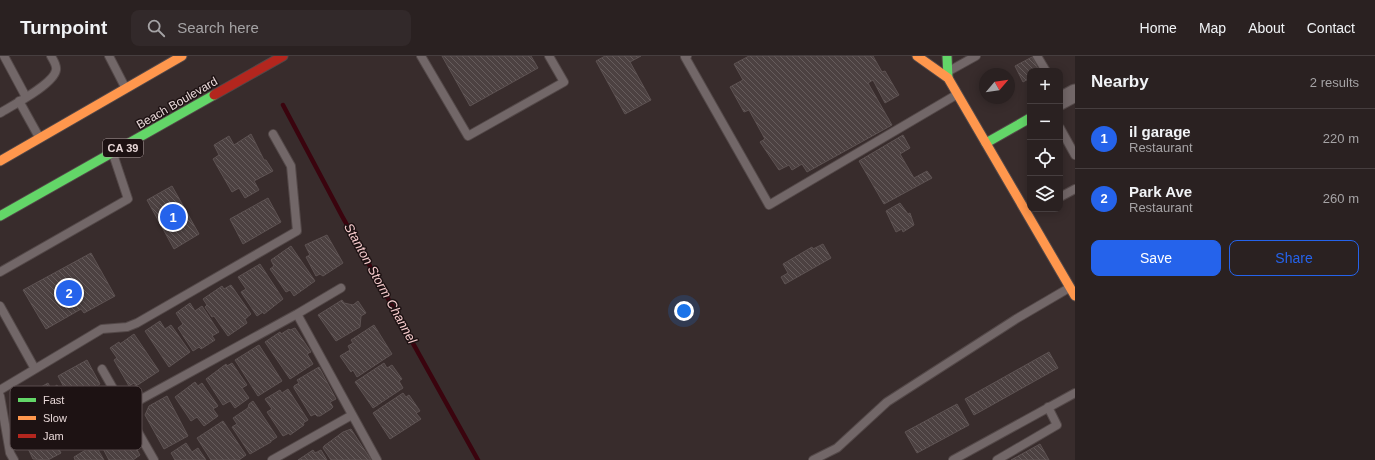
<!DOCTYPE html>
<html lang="en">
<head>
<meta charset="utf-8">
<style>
	body { margin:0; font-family:Helvetica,sans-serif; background:#32292a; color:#f1f3f6 }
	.controls { position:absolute; right:12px; top:12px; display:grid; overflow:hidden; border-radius:8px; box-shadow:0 2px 10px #0003 }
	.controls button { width:36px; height:36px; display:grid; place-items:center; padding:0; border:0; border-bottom:1px solid #463e3f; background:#2a2121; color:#f1f3f6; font:20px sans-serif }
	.compass { position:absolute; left:979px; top:12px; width:36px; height:36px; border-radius:50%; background:#2a2121; box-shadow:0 2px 10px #0003; rotate:61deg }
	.you { position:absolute; left:684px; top:255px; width:14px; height:14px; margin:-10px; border:3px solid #fff; border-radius:50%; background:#1a73e8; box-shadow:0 0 0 6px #1a73e833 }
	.badge { display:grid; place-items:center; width:26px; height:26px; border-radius:50%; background:#2563eb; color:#fff; font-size:13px; font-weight:700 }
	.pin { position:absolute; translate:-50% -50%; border:2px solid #fff; box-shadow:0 1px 4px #0006 }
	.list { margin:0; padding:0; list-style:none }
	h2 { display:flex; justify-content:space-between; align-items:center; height:52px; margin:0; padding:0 16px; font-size:17px }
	h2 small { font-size:13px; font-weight:400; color:#a5a3a5 }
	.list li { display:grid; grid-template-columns:26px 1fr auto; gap:12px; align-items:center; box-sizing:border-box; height:60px; padding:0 16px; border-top:1px solid #463e3f }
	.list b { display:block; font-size:15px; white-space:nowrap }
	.list p { margin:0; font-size:13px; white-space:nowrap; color:#a5a3a5 }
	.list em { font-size:13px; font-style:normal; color:#a5a3a5 }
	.actions { display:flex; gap:8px; padding:12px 16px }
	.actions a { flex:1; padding:9px 0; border:1px solid #2563eb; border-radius:8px; text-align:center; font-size:14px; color:#2563eb }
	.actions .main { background:#2563eb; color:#fff }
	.icon { flex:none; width:22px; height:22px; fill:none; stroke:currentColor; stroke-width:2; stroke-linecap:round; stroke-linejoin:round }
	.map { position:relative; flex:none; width:1075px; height:404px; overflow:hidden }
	header { display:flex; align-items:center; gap:24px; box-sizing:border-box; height:56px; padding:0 20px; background:#2a2121; border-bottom:1px solid #463e3f }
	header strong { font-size:19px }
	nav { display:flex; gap:22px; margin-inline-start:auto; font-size:14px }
	.search { width:280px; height:36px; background:#32292a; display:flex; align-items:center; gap:10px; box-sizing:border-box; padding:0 14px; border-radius:8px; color:#a5a3a5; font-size:15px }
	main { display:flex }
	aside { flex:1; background:#2a2121 }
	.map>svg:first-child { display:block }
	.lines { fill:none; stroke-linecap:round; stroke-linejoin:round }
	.stream { stroke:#3a040e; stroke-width:4.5 }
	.building { fill:url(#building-back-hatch); stroke:#5d5252 }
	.lane-casing { stroke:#534848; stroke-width:10 }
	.street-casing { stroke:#534848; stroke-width:19 }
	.fast-casing { stroke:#534848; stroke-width:11 }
	.slow-casing { stroke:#534848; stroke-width:11 }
	.jam-casing { stroke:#534848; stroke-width:11 }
	.lane { stroke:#726768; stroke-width:8 }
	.street { stroke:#726768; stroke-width:17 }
	.fast { stroke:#63d668; stroke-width:9 }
	.slow { stroke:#ff974d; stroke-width:9 }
	.jam { stroke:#b3261e; stroke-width:9 }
	.labels { text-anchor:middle; stroke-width:3; stroke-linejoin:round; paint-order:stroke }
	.shield { fill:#1d1213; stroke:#ab9d9d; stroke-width:1 }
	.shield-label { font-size:11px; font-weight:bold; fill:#e8d8d8 }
	.street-label { font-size:12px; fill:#e8d8d8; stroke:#1d1213 }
	.water-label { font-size:13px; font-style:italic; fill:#f8cdce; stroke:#1d1213 }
	.key { fill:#1d1213; stroke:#5a4d4e; stroke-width:1 }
	.key-label { font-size:11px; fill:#e8d8d8 }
</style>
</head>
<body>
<header>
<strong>Turnpoint</strong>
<div class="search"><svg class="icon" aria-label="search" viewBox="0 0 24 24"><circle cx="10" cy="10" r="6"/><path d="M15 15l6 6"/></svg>Search here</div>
<nav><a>Home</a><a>Map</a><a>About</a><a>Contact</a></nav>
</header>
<main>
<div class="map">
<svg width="1075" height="404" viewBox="0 0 1075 404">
	<defs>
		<pattern id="building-back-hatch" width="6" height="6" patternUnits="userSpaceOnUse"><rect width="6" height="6" fill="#4c4141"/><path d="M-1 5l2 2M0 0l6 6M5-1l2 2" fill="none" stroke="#665c5c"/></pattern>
	</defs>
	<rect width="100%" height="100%" fill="#382c2c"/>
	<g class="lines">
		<path class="stream" d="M283 49 342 160 478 404"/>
	</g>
	<path class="building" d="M442 0H531L538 12 470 50Z
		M605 0H641L630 6 651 44 625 58 596 5Z
		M749 0H873L882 16 885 15 899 39 885 47 873 24 868 27 892 69 807 116 802 108 792 114 789 109 779 114 760 86 765 83 749 54 744 56 730 31 743 24 734 8Z
		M1032 1 1039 15H1030V22L1023 26 1015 10Z
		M251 78 264 104H266L273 115 254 125 259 134 245 142 239 132 232 136 213 103 219 99 214 89 229 80 234 89Z
		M903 79 910 92 900 98 914 122 927 115 932 122 884 148 859 105Z
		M172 130 199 178 174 193 147 144Z
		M268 142 281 166 243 188 230 163Z
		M900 147 908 158 910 157 914 169 903 176 902 173 896 176 886 155Z
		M327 179 343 207 323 220 320 218 316 220 306 201 310 199 305 189Z
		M823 188 831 202 785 228 781 221 788 217 783 208 812 191 813 193Z
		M291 190 315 225 294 240 290 234 286 236 270 213 274 210 271 204Z
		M91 197 115 240 84 257 81 253 46 273 23 234Z
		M260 208 283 243 264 258 263 256 257 260 241 236 246 233 238 221Z
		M231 229 251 258 245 263 247 267 228 280 214 260 212 261 205 251 207 249 203 243 222 230 224 233Z
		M342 244 344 247 353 249 358 245 366 257 361 260 360 271 336 285 318 259Z
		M190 247 195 255 202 250 219 276 212 280 215 284 201 293 199 291 193 295 178 272 183 268 176 257Z
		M160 265 165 273 171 269 190 296 169 311 145 275Z
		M374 269 392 298 357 321 353 314 351 316 340 300 350 294 348 290 353 287 351 284Z
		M295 272 311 296 307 298 313 308 290 323 265 286 280 276 281 278 289 273 290 274Z
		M134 278 159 315 136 330 134 327 129 330 114 304 117 302 110 292 119 286 120 288Z
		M259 289 282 325 258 340 235 304Z
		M1049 296 1058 312 974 359 965 343Z
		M87 304 100 328 97 330 99 334 83 343 80 339 71 344 58 320Z
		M232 307 247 329 242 332 249 342 235 352 230 345 223 349 206 323 226 308 227 310Z
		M384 307 387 312 392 309 402 323 399 325 403 332 373 352 355 326Z
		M319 311 336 343 330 346 333 351 331 353 320 360H317L315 358 311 360 294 332V330L299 327 297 324Z
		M195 326 198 330 202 327 218 350 213 353 218 360 204 370 197 361 191 365 175 341Z
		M48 327 51 333 57 329 66 344 59 348 63 355 32 373 18 351 19 350 16 345Z
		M288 333 308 364 303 367 304 369 290 379 289 377 283 380 267 356 272 353 265 343 280 334 282 337Z
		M403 337 406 341 409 339 420 355 416 357 421 363 390 383 373 357Z
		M167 340 188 380 164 393 145 359 149 350Z
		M253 345 277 381 271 385V386L250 398 232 371 237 368 233 362 248 352 249 348Z
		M957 348 969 369 917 397 905 376Z
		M223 365 246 399 239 404H211L197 382Z
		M62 367 70 383 62 389 61 388 57 390 61 397 48 404 33 403 23 382 46 369 49 374 58 368Z
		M123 369 140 399 133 404H109L98 383Z
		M351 373 371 404H331L323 392 324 390 343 376Z
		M186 387 192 396 198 392 206 404H175L171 397Z
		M1040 388 1049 404H1011Z
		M89 392 90 395 97 392 104 404H75L74 401Z
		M313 394 315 397 321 394 327 404H298Z"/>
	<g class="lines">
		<g class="lane-casing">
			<path id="lane" d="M4 0 26 41
				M109 0 125 31
				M421 0 468 80 564 26 549 0
				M687 0 685 1 769 149 956 39
				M1037 0 1046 15
				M949 15 976 0
				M19 45 39 81
				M0 57C13 49 54 28 56 14 57 9 53 4 51 0
				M1060 72 1075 99
				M1060 141 1075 133
				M0 216 128 143 113 98
				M0 250 35 313
				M297 258 377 404
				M102 313 154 404
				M0 334 102 273 127 271 137 267 297 175 291 110 273 78
				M0 340 10 397 14 404
				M125 352 297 258 341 232
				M272 404 352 359
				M813 404 837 392 887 346 1016 263 1069 232
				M953 404 1075 337
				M997 404 1057 369 1048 351"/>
		</g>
		<g class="street-casing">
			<path id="street" d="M1060 45 1075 37"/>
		</g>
		<g class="fast-casing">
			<path id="fast" d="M947 0 948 22
				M986 87 1030 62
				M0 160 214 39"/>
		</g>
		<g class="slow-casing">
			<path id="slow" d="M917 0 948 22 1075 240
				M0 105 182 0"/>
		</g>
		<g class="jam-casing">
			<path id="jam" d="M214 39 283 0"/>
		</g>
		<use href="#lane" class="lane"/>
		<use href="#street" class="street"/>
		<use href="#fast" class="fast"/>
		<use href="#slow" class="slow"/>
		<use href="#jam" class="jam"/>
	</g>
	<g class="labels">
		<rect class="shield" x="103" y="83" width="40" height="18" rx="3"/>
		<g class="shield-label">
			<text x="123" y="96">CA 39</text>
		</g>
		<g class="street-label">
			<text transform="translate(177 47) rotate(-30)" y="4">Beach Boulevard</text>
		</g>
		<g class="water-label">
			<text transform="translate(381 227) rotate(61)" y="5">Stanton Storm Channel</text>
		</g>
	</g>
	<rect x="10" y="330" width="132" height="64" rx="6" class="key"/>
	<rect x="18" y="342" width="18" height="4" fill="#63d668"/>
	<rect x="18" y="360" width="18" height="4" fill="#ff974d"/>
	<rect x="18" y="378" width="18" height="4" fill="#b3261e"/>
	<g class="key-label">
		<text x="43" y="348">Fast</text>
		<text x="43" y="366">Slow</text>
		<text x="43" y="384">Jam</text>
	</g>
</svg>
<div class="controls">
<button>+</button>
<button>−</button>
<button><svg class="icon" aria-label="locate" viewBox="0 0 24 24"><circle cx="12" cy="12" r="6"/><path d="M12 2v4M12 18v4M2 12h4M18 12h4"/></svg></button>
<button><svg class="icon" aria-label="layers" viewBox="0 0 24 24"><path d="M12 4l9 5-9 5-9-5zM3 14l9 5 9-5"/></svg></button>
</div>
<svg class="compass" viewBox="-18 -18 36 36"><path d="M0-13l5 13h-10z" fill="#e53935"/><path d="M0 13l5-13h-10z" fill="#a5a3a5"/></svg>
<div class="you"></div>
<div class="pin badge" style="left:173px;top:161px">1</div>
<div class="pin badge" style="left:69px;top:237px">2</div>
</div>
<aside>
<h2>Nearby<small>2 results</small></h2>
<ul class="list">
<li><span class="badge">1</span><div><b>il garage</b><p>Restaurant</p></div><em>220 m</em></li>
<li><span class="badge">2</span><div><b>Park Ave</b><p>Restaurant</p></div><em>260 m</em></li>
</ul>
<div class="actions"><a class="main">Save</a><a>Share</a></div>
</aside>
</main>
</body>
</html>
